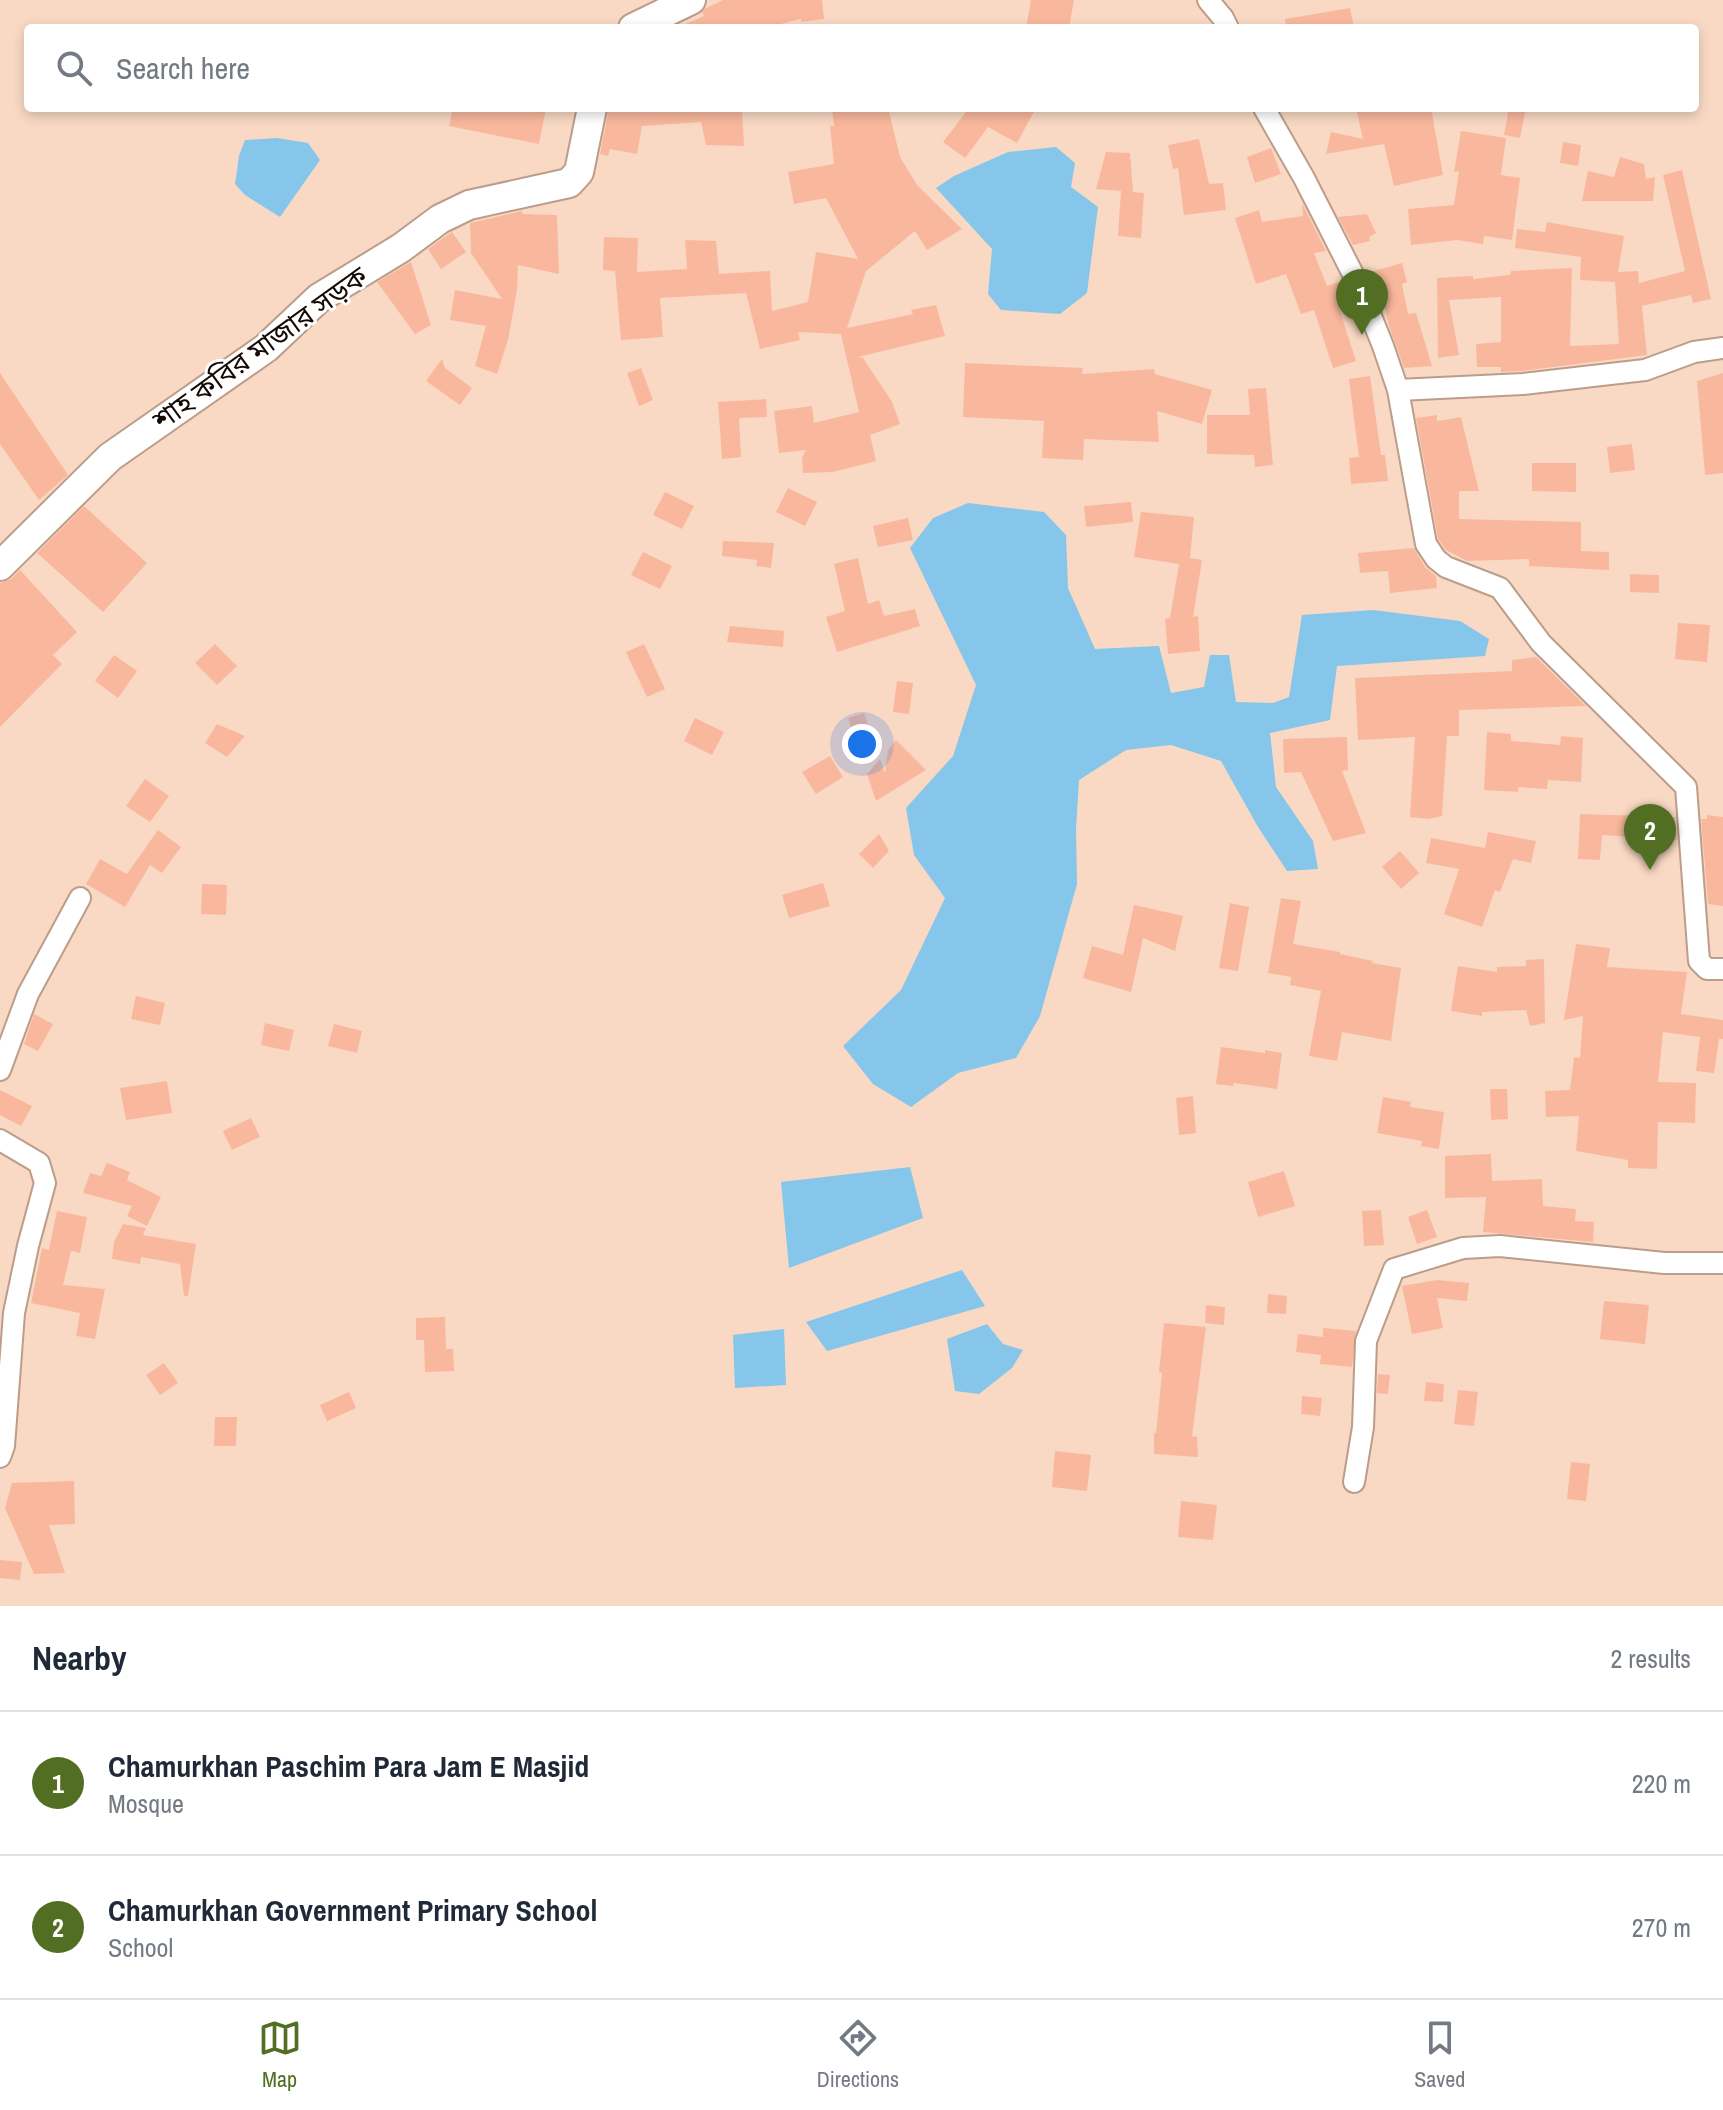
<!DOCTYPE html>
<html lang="en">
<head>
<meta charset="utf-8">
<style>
	body { margin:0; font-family:"Archivo Narrow","Noto Sans Bengali",sans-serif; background:#f2f2f3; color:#1f2937 }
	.you { position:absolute; left:862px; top:744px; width:28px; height:28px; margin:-20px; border:6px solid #fff; border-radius:50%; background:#1a73e8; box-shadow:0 0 0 12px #1a73e833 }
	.badge { display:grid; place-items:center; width:52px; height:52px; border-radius:50%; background:#526e22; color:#fff; font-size:26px; font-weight:700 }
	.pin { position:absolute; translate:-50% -66px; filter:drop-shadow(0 2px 4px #0008) }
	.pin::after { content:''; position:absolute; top:42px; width:28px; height:24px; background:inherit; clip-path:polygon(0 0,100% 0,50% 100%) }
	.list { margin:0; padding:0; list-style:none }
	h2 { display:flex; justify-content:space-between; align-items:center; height:104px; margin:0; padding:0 32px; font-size:34px }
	h2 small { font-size:26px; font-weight:400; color:#747a83 }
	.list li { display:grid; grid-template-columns:52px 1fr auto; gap:24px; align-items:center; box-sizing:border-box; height:144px; padding:0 32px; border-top:2px solid #e0e1e3 }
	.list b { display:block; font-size:30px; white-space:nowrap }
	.list p { margin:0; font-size:26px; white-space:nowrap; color:#747a83 }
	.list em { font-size:26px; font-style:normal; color:#747a83 }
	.icon { flex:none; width:44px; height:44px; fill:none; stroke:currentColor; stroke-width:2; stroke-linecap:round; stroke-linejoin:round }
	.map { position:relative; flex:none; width:1723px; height:1606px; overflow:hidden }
	.search { position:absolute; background:#fff; box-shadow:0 4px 12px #0003; left:24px; right:24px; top:24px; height:88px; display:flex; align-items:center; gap:20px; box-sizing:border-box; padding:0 28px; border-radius:8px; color:#747a83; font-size:30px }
	.sheet { height:392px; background:#fff }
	nav { display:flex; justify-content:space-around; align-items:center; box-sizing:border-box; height:112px; border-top:2px solid #e0e1e3; background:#fff; font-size:22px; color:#747a83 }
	nav a { display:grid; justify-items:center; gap:4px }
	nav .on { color:#526e22 }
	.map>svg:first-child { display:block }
	.water { fill:#85c6ea }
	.building { fill:#f9b89d }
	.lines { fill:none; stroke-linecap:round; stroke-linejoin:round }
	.street-casing { stroke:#bc9d89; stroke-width:24 }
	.secondary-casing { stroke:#bc9d89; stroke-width:32 }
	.street { stroke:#fff; stroke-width:20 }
	.secondary { stroke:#fff; stroke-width:28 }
	.labels { text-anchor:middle; stroke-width:6; stroke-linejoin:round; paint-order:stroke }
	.street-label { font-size:28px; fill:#130904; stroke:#fff }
</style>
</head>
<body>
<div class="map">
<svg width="1723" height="1606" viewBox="0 0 1723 1606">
	<rect width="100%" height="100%" fill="#f9d9c4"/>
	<path class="water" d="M277 138 308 143 320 160 280 217 245 195 235 184 239 156 245 140Z
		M1056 147 1075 163 1071 187 1098 207 1087 293 1060 314 1001 310 988 294 992 249 936 188 954 176 1008 152Z
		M968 503 1044 512 1066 535 1068 588 1095 649 1159 646 1171 693 1204 687 1210 655H1229L1236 702 1273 703 1289 697 1302 615 1373 610 1460 621 1489 639 1485 656 1337 666 1330 720 1270 733 1276 787 1313 841 1318 869 1287 871 1258 827 1221 761 1171 745 1126 750 1079 780 1076 829 1077 884 1040 1016 1016 1058 958 1073 911 1107 873 1084 843 1046 901 990 945 898 914 855 906 808 953 756 976 685 910 548 933 518Z
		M910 1167 923 1218 789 1268 781 1182Z
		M962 1270 985 1306 827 1351 806 1322Z
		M987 1324 1003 1344 1023 1350 1012 1368 979 1394 955 1391 947 1339Z
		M784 1329 786 1385 735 1388 733 1335Z"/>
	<path class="building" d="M723 0H822L824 19 801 22V19L764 28H676L704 16 702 12 706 8Z
		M1031 0H1074L1069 28H1026Z
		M1350 8 1354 28H1286L1285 19Z
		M453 108H546L539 144 449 126Z
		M609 108H742L744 146 706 145 701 122 642 126 637 154 610 149 608 156 600 154Z
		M832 108H888L900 157 917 185 962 229 927 250 915 231 866 271 847 328 913 314 911 310 936 305 945 336 858 357 863 358 892 402 900 424 870 435 876 461 833 472 803 473 802 458 806 450 779 453 774 411 812 406 814 423 859 412 841 334 798 332 800 340 760 349 746 293 660 298 663 337 621 340 615 271 603 270 604 237 638 238 637 272 687 269 685 240 716 241 719 274 770 271 772 311 808 302 816 252 858 259 826 198 794 204 788 172 834 164 830 126H834Z
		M969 108H1036L1017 143 988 127 965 158 943 142Z
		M1356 108H1431L1443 175 1394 186 1384 144 1326 154 1331 132 1363 139Z
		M1509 108H1526L1520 138 1504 135Z
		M1461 131 1506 138 1501 175 1520 178 1512 240 1484 236 1483 244 1457 240 1411 245 1408 209 1454 205 1459 171 1454 172Z
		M1199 139 1209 184 1223 183 1226 210 1184 215 1178 168 1173 169 1168 145Z
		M1563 142 1581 145 1578 166 1560 163Z
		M1271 148 1281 174 1255 183 1247 157Z
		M1106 152 1130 153 1133 192 1096 189Z
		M1620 157 1644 164 1646 179 1655 177 1653 201H1582L1588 171 1614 177Z
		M1682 170 1711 299 1693 303 1691 295 1642 306 1647 355 1522 371 1501 372V367H1477L1476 344 1501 342V297L1449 300 1459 355 1438 358 1437 278 1473 276V279L1510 275 1511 271 1572 268 1570 346 1619 344 1615 282 1580 280 1581 257 1515 248 1517 229 1545 232 1547 222 1624 236 1618 272 1638 271 1639 283 1685 271 1663 175Z
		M1121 191 1144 193 1141 238 1118 236Z
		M1302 203 1326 251 1314 253 1327 286 1342 281 1349 297 1337 302 1356 361 1333 368 1314 310 1301 314 1286 274 1256 284 1235 218 1259 210 1262 222 1303 216Z
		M522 211 523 214 557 215 559 274 518 265 517 290 508 340 497 374 475 366 486 326 450 320 455 290 502 299 471 253 470 223Z
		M1367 214 1376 233 1369 237 1370 241 1353 245 1338 217Z
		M452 232 466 252 441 269 428 249Z
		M411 262 431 325 415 334 377 282Z
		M1402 263 1407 282 1402 284 1408 314 1416 313 1432 366 1404 368 1389 326 1384 303H1381L1379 291 1375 292 1367 273Z
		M442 359 445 368 472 388 460 405 426 381Z
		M965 363 1083 368 1082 374 1154 369 1155 374 1212 390 1202 424 1157 411 1159 442 1084 439 1083 460 1042 458 1044 421 963 417Z
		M641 368 653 400 639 406 627 373Z
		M0 373 68 475 39 500 0 444Z
		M1723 373V473L1705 475 1697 381Z
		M1370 376 1381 455H1385L1388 481 1351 484 1349 458 1359 457 1349 379Z
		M1266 388 1273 465 1255 467 1254 455 1207 454V415H1250L1248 389Z
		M766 399 767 417 739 418 741 457 722 459 718 402Z
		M1437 415V421L1461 417 1479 491H1459V519L1581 522V551L1609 552V570L1529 566V559L1467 561 1446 550 1438 539 1416 418Z
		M1632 444 1635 470 1610 473 1607 447Z
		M1532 463H1576V492L1532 491Z
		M788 488 817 502 805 526 776 512Z
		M665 492 694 506 682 529 653 515Z
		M1131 502 1133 522 1086 527 1084 506Z
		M84 506 147 563 103 612 37 553Z
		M1141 512 1194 517 1190 558 1202 560 1193 617 1198 616 1200 651 1168 654 1165 619 1170 618 1179 564 1134 557Z
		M908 518 913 540 878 547 873 526Z
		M723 541 774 543 771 568 756 566 757 560 722 556Z
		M1414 548 1425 567 1436 576 1437 588 1390 593 1388 571 1360 573 1358 553Z
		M643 552 672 566 660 589 631 575Z
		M858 558 868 604 879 600 884 616 915 609 920 626 837 652 826 617 845 611 834 564Z
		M20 570 77 632 53 655 62 664 0 727V583L11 579Z
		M1630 574 1659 575V593L1630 592Z
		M1678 623 1710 625 1707 662 1675 659Z
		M730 626 784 631 783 647 727 642Z
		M215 644 237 666 217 685 195 663Z
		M644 644 665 689 647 697 626 652Z
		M114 655 137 671 118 698 95 681Z
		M1536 657 1586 706 1459 710V736H1447L1442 816 1428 819 1410 817 1415 737 1358 740 1355 678 1512 671V660Z
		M897 681 913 683 909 714 893 712Z
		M864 713 869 727 853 733 848 718Z
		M695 718 724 732 712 755 684 741Z
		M217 724 245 736 227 757 205 743Z
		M1487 732 1511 734V741L1560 745 1561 736 1583 738 1581 782 1548 780 1547 789 1518 787V792L1484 790Z
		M1347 737 1348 770 1342 771 1366 833 1333 841 1301 772 1284 773 1283 739Z
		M896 740 926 770 876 801 867 774 880 759 885 773 888 750Z
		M830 756 843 777 816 794 802 772Z
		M145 779 169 796 150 822 126 806Z
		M1580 814 1675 817 1677 840 1602 835 1600 860 1578 859Z
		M1707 815 1723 817V906L1708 904 1701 819H1707Z
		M158 830 181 847 162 873 150 865 125 907 86 884 100 859 127 874Z
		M1488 832 1536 841 1531 863 1513 859 1500 892 1495 890 1482 927 1444 914 1459 869 1426 863 1431 838 1485 848Z
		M879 834 889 851 873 868 859 854Z
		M1400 851 1419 873 1401 889 1382 867Z
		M823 883 830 906 789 918 782 895Z
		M202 884 227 885 226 915 201 914Z
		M1281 898 1301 901 1293 944 1340 952V954L1373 961 1372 963 1401 968 1391 1041 1342 1032 1337 1061 1309 1056 1321 991 1290 985 1291 977 1268 973Z
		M1230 903 1249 907 1238 971 1219 968Z
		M1134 905 1183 916 1175 951 1143 938 1131 992 1083 978 1092 946 1123 955Z
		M1576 944 1610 948 1607 967 1687 972 1681 1014 1723 1020V1039H1719L1714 1073 1696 1071 1700 1037 1663 1032 1658 1082 1696 1083 1695 1123 1658 1122 1657 1169 1628 1168V1160L1576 1151 1579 1116 1546 1117 1545 1091 1570 1090 1574 1057 1580 1058 1583 1016 1564 1020Z
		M1544 959 1545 1023 1530 1026 1526 1010 1482 1012V1016L1451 1011 1458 966 1497 972V967L1526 966V960Z
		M136 996 165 1003 160 1025 131 1019Z
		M34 1014 53 1024 38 1051 24 1044Z
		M265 1023 294 1030 289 1051 261 1045Z
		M334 1024 362 1031 357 1053 328 1046Z
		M1221 1047 1265 1053V1050L1282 1053 1277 1089 1234 1083 1233 1086 1216 1084Z
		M167 1081 172 1113 126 1120 120 1088Z
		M1490 1089H1507L1508 1119 1491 1120Z
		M0 1090 32 1106 21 1126 0 1115Z
		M1193 1096 1196 1133 1179 1135 1176 1098Z
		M1383 1097 1411 1102 1410 1107 1444 1112 1439 1149 1421 1146 1422 1141 1377 1133Z
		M251 1118 260 1137 232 1150 223 1131Z
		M1491 1154 1492 1181 1542 1179 1543 1206 1576 1209 1575 1221 1594 1222 1593 1242 1483 1232 1486 1197 1445 1198V1156Z
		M107 1163 130 1172 127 1180 161 1197 147 1226 127 1216 132 1206 83 1193 90 1173 101 1176Z
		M1284 1171 1295 1206 1258 1217 1248 1182Z
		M1381 1210 1384 1245 1364 1246 1362 1211Z
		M1427 1210 1437 1237 1417 1244 1408 1217Z
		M57 1211 87 1217 80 1253 71 1251 63 1285 105 1289 95 1339 76 1336 80 1313 31 1303 42 1248 49 1250Z
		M123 1224 146 1228 143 1235 196 1244 188 1296H184L180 1264 141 1257 140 1264 112 1259 114 1242Z
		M1437 1280 1469 1283 1467 1301 1437 1298 1443 1328 1412 1334 1402 1286Z
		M1268 1294 1287 1296 1286 1314 1267 1313Z
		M1604 1301 1649 1305 1645 1344 1600 1339Z
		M1206 1305 1225 1307 1224 1325 1205 1323Z
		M445 1317 446 1349H453L454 1371 425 1372 424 1340H416V1318Z
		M1164 1323 1206 1327 1192 1436 1197 1437 1198 1457 1154 1454V1433H1156L1162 1373 1159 1372Z
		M1323 1328 1356 1331 1352 1367 1320 1364 1321 1355 1296 1352 1298 1334 1323 1337Z
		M164 1363 178 1383 160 1395 146 1375Z
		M1378 1374 1390 1375 1388 1394 1377 1393Z
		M1426 1382 1444 1384 1443 1402 1424 1401Z
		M1458 1390 1478 1392 1474 1426 1454 1424Z
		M349 1392 356 1408 327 1421 320 1405Z
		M1302 1396 1322 1398 1320 1416 1301 1414Z
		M215 1417H237L236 1446H214Z
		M1055 1451 1091 1455 1087 1491 1052 1487Z
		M1571 1462 1590 1464 1586 1501 1567 1499Z
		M74 1481 75 1524 49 1525 65 1573 34 1574 5 1508 12 1483Z
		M1181 1501 1217 1505 1213 1540 1178 1537Z
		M0 1560 22 1562 20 1580 0 1578Z"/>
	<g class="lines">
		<g class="street-casing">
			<path id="street" d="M1208 0 1223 18 1228 28
				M1264 108 1304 178 1358 284 1383 346 1398 390 1426 544 1436 559 1446 567 1500 588 1541 643 1686 787 1699 961 1707 969H1723
				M1398 390 1523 384 1645 370 1694 352 1723 348
				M0 1070 28 994 80 898
				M0 1140 39 1163 45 1183 28 1246 14 1313 4 1446 0 1457
				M1354 1482 1363 1427 1366 1341 1394 1269 1463 1248 1500 1246 1664 1263H1723"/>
		</g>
		<g class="secondary-casing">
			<path id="secondary" d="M633 28 691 0
				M0 566 110 457 266 348 319 298 401 248 440 219 469 205 569 183 579 172 592 108"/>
		</g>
		<use href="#street" class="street"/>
		<use href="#secondary" class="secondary"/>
	</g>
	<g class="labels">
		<g class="street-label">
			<text transform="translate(260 348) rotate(-36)" y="10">শাহ কবির মাজার সড়ক</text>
		</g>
	</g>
</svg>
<div class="you"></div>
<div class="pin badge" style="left:1362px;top:335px">1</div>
<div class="pin badge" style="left:1650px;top:870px">2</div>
<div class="search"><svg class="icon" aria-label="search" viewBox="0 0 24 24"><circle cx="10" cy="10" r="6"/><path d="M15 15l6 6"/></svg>Search here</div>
</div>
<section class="sheet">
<h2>Nearby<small>2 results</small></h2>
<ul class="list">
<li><span class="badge">1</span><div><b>Chamurkhan Paschim Para Jam E Masjid</b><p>Mosque</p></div><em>220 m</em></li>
<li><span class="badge">2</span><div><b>Chamurkhan Government Primary School</b><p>School</p></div><em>270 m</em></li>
</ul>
</section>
<nav>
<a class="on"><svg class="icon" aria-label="map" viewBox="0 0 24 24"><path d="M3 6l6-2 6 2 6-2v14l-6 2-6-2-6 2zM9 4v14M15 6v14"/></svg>Map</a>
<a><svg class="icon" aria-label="directions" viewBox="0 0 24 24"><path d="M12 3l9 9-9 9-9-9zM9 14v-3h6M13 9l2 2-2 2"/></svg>Directions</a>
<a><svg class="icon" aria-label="saved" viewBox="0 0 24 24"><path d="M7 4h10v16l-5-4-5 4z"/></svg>Saved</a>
</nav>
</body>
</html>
